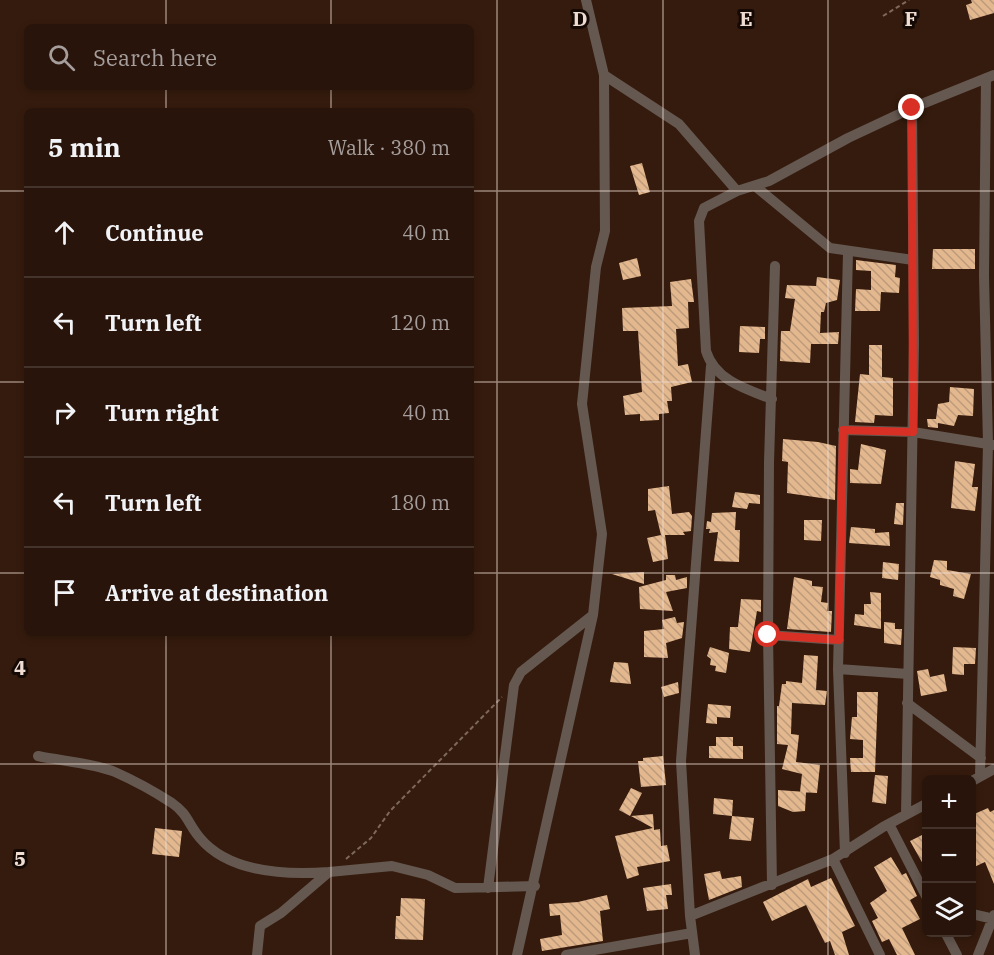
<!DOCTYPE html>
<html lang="en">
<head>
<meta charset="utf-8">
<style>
	body { margin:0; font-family:"IBM Plex Serif",serif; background:#342118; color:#f1f3f6 }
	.controls { position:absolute; right:18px; bottom:18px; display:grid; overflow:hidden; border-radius:9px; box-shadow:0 3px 9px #0003 }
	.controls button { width:54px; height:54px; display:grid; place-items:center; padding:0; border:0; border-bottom:2px solid #44332b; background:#28140a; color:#f1f3f6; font:30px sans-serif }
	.stop { position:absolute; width:18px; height:18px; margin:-14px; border:4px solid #d93025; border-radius:50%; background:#fff }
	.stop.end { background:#d93025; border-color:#fff; box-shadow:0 2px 6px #0008 }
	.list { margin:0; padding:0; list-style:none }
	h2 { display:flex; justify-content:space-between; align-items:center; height:78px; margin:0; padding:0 24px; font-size:26px }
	h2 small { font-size:20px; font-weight:400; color:#a59e9c }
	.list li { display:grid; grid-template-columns:39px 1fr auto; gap:18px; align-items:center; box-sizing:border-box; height:90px; padding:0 24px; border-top:2px solid #44332b }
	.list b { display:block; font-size:22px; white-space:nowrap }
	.list em { font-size:20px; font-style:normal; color:#a59e9c }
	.icon { flex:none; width:33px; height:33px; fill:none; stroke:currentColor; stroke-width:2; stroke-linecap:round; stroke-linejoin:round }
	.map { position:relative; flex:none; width:994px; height:955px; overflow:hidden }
	.search { position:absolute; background:#28140a; box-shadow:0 3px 9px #0003; left:24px; top:24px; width:450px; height:66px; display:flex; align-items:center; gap:15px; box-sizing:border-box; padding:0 21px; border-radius:9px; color:#a59e9c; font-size:22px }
	.panel { position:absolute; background:#28140a; box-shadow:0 3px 9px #0003; left:24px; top:108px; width:450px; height:528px; border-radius:9px }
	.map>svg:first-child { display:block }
	.building { fill:url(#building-back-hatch) }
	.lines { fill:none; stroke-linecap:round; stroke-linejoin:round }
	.path { stroke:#7e675b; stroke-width:2; stroke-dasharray:4.5 3; stroke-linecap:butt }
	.street { stroke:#655850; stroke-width:10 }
	.route { stroke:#d93025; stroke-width:8 }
	.grid { fill:none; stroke:#efddd4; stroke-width:1.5; stroke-opacity:0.55 }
	.grid-label { font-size:20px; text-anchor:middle; font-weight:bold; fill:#efddd4; stroke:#140904; stroke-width:6; stroke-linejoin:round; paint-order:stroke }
</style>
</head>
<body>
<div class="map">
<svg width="994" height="955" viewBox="0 0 994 955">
	<defs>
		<pattern id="building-back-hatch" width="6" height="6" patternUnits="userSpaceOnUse" patternTransform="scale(1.5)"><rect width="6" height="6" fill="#e4b88f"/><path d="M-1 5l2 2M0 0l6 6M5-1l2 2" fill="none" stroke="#bd9a7b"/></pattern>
	</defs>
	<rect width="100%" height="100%" fill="#351b0d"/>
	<path class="building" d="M971 0H994V13L970 20 966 5 972 3Z
		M642 163 650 192 639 195 630 166Z
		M933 249H975V269H932Z
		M637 258 641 276 623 280 619 263Z
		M856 260 896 265 895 277 900 278 899 293 881 292 880 311H855L856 289 871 290V271L856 270Z
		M817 277 840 280 837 300 826 303 824 312H821L820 333 839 332 838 344H811L810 363 780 361 781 331H790L795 299 785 298 787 285 816 286Z
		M691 279 694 302H688L689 328 676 329 678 366 688 364 692 382 671 387 672 401H667L669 413 659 414V420L640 421V414L625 415 623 396 642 392 638 331H623L622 308 672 306 670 282Z
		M740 326 765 327V339H760L759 353 739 352Z
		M869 345H882V377L893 378V416L875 415 874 423 855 422 860 374 869 375Z
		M950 387 974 389 973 416 958 415 954 426 938 423V428L928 427 927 419H936L938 404 949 402Z
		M783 439 818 442 836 446 835 500 787 493 788 462 782 461Z
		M861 444 886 450 881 484 850 483V469L858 470Z
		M955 461 975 464 972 487H978L975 511 951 508Z
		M669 486 672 514 689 512 692 516 691 531 683 532 685 535H665L668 559 653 562 647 538 661 535 655 510 648 511V489Z
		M735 492 760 495V504L749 503 747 509 732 507Z
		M896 503H904L903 525 894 524Z
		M736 512 735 530H740L739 562 714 561 718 532 709 533 710 529H706L707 521 711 522 712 513Z
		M804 520H822L821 541 804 540Z
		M851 527 875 529V533L889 532 890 546 849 543Z
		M934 560 947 561V570L971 574 964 599 953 596 954 589 940 585V580L930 577Z
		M883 562 899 564 898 580 882 578Z
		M644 572V584L612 574H613Z
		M666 575H675L676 580 687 577V588L666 592 673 611 640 609 639 587 666 580Z
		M794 577 812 581V586L823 587 821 602 828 603 827 611H832L831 632 787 629Z
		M870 592 881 593V629L854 625 855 614 864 615V604H871Z
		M741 599 761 600V612L757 611 750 652 729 649 730 627H738Z
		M675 617 677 623 684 622 682 638 666 643 668 658 644 657V631L664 629 662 620Z
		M884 622 895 623V629H902L901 645 884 643Z
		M710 647 729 653 726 673 715 671 716 666 710 665 711 659 707 656Z
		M953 647 976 648 975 664H964V675L952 674Z
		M804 655 818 656 816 690 827 691 825 705 792 703 791 734 799 735 796 762 820 765 817 793 800 792 802 774 782 769 788 745 777 744V706H779L782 684H786V681L802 683Z
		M614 662 628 663 631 684 610 682Z
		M928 669 930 677 944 674 947 691 921 696 917 671Z
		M678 682 679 693 664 697 661 687Z
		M857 692H878L875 772H851L850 758H863V740L850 739 852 717H857Z
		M708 704 731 706 730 718 717 717V724L706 723Z
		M716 737H733V746H743V759L709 758V746H716Z
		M663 756 666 785 641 787 638 761H643V758Z
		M875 775 888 776 886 804 872 802Z
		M631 788 642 793 630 816 619 810Z
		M778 790 806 792 805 811 793 812 778 806Z
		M714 798 733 800 732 816 713 814Z
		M988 808 990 812 994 810V884L985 862 972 868V815Z
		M653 814 654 830 660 829 661 846 667 845 670 861 637 867 639 875 627 879 615 836 653 828 631 816Z
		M732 816 754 818 751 841 729 839Z
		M155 828 182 831 179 857 152 854Z
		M922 835 927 843V871L910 841Z
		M891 857 902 875 906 873 917 896 910 900 920 919 902 928 915 955H897L889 939 882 942 872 921 878 918 870 903 887 891 874 867Z
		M720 871 722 879 741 876 742 887 709 900 704 874Z
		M831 878 855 926 842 932 849 955H835L830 941 825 943 806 905 772 921 763 902 808 879 811 887Z
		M671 884 672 895H666L668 909 647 911 643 888Z
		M607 895 610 909 600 911 603 941 542 951 540 939 562 935 560 915 550 916 549 904 578 902Z
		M401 898 425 899 423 940 395 939 396 916H400Z"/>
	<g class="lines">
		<path class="path" d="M883 16 909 0
			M346 859 371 838 390 811 502 697"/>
		<path class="street" d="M604 75 679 124 737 191
			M755 186 830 248 913 260
			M772 399C745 389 715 380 706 351L699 221 704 208 737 191 769 181 848 138 912 108 994 75
			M843 430 913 432 994 445
			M768 635 839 640
			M838 669 908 674
			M907 703 981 758
			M38 756C61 761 94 763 115 772 133 780 155 792 172 803 188 814 188 824 200 838 229 873 288 875 329 872
			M980 776 988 444 984 276 986 78
			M972 781 994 769
			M906 815 914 343 912 108
			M889 824 926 896
			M845 853 838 669 848 252
			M833 859 880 955
			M772 885 768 635 769 462 775 266
			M488 888 514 685 521 672 593 615
			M972 914 994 919
			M690 916 833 859 883 827 926 804
			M945 932 957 955
			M257 955 260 926 281 913 329 872 392 866 428 875 455 888 535 886
			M517 955 593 615 602 534 582 404 596 267 605 231 604 75 586 0
			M566 955 692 933
			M695 955 690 916 681 761 711 366
			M978 955 994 915"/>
	</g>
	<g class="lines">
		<path class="route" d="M768 635 839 640 843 430 913 432 912 108"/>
	</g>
	<path class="grid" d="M166 0V27M331 0V27M497 0V955M663 0V955M828 0V955M166 87V111M331 87V111M0 191H27M471 191H994M0 382H27M471 382H994M0 573H27M471 573H994M166 633V955M331 633V955M0 764H994"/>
	<g class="grid-label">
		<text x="580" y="26">D</text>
		<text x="746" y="26">E</text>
		<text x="911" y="26">F</text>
		<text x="20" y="675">4</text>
		<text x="20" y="866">5</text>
	</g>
</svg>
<div class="controls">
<button>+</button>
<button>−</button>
<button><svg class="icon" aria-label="layers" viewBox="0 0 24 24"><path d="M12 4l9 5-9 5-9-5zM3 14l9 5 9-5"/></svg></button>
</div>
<div class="stop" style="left:768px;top:635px"></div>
<div class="stop end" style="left:912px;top:108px"></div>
<div class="search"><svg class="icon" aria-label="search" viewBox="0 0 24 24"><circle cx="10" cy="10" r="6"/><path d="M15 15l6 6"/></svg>Search here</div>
<section class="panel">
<h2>5 min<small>Walk · 380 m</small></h2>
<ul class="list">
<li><svg class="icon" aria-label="ahead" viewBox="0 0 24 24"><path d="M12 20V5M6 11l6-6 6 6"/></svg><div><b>Continue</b></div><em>40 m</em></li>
<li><svg class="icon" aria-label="left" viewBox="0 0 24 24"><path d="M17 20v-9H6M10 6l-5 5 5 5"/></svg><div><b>Turn left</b></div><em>120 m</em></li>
<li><svg class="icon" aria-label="right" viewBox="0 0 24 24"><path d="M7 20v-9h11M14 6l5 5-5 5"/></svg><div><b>Turn right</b></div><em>40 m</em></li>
<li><svg class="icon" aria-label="left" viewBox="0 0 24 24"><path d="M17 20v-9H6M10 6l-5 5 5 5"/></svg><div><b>Turn left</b></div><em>180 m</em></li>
<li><svg class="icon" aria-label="arrive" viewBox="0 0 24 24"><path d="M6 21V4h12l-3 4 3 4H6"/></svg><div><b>Arrive at destination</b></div></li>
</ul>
</section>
</div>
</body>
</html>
